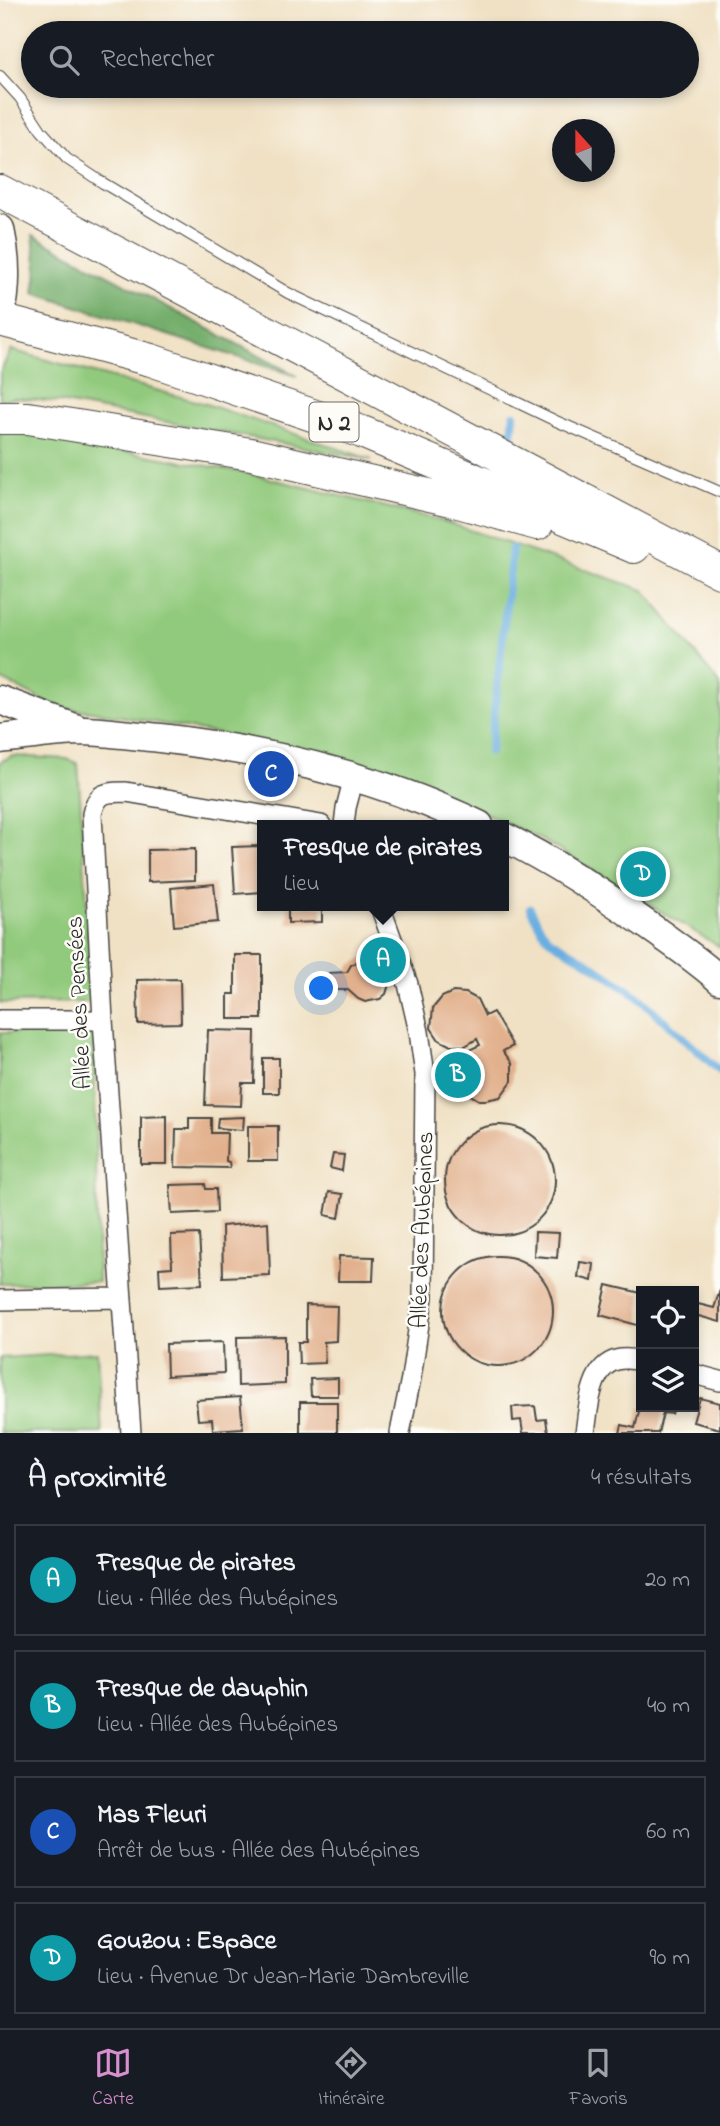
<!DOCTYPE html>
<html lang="fr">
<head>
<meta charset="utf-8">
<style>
	body { margin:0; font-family:"Indie Flower",sans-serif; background:#242831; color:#f1f3f6 }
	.controls { position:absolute; right:21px; bottom:21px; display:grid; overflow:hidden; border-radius:0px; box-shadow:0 4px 10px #0003 }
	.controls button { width:63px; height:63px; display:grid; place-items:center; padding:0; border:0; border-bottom:2px solid #363941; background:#171b24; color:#f1f3f6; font:35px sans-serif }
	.compass { position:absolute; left:552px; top:119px; width:63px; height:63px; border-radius:50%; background:#171b24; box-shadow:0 4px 10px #0003; rotate:339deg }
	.you { position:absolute; left:322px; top:989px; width:24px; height:24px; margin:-18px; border:5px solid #fff; border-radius:50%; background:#1a73e8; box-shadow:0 0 0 10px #1a73e833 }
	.badge { display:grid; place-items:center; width:46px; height:46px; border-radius:50%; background:#d690ce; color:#fff; font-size:23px; font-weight:700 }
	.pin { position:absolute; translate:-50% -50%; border:4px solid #fff; box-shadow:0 2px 7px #0006 }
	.popup { position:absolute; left:257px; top:820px; width:252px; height:91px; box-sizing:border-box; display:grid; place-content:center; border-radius:0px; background:#171b24; filter:drop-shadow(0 2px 5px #0005); font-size:23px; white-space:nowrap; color:#9ea1a6 }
	.popup b { font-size:26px; color:#f1f3f6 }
	.popup::after { content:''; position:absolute; left:50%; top:100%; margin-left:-14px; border:14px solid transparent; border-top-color:#171b24 }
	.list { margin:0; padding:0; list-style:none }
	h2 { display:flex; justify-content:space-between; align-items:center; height:91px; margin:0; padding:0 28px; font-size:30px }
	h2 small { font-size:23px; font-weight:400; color:#9ea1a6 }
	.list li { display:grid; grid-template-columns:46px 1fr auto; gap:21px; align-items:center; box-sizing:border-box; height:112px; margin:0 14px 14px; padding:0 14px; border:2px solid #363941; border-radius:0px }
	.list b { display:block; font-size:26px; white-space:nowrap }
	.list p { margin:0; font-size:23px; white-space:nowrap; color:#9ea1a6 }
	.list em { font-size:23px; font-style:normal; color:#9ea1a6 }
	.icon { flex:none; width:38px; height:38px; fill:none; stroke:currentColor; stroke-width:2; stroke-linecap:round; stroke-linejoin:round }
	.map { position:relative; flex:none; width:720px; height:1433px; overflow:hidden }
	.search { position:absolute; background:#171b24; box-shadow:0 4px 10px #0003; left:21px; right:21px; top:21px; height:77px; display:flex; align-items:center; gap:18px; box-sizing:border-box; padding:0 24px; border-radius:38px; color:#9ea1a6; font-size:26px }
	.sheet { height:595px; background:#171b24 }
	nav { display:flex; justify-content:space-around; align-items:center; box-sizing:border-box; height:98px; border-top:2px solid #363941; background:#171b24; font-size:19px; color:#9ea1a6 }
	nav a { display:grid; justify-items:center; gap:4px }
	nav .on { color:#d690ce }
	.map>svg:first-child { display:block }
	.green { fill:#92ca7d; stroke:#5e7a54; stroke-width:2 }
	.forest { fill:#75ae6c; stroke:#506c4c; stroke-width:2 }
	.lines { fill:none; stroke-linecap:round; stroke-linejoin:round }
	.stream { stroke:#6aaee0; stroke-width:8 }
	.building { fill:#e2b08c }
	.lane-casing { stroke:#494642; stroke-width:12 }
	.street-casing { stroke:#494642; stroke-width:22 }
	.secondary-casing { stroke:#494642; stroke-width:31 }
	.primary-casing { stroke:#494642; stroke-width:34 }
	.lane { stroke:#fff; stroke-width:10 }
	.street { stroke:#fff; stroke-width:19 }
	.secondary { stroke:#fff; stroke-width:28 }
	.primary { stroke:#fff; stroke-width:32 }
	.labels { text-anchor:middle; stroke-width:5; stroke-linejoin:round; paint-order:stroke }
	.shield { fill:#fdfcf7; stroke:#6a6a68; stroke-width:2 }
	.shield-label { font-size:23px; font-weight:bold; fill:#2b2b2b }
	.street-label { font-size:24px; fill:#2b2b2b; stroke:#fdfcf7 }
</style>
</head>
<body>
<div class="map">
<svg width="720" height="1433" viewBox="0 0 720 1433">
	<rect width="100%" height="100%" fill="#fdfcf7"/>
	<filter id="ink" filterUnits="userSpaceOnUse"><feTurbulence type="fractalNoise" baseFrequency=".0143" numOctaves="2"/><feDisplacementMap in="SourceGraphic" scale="14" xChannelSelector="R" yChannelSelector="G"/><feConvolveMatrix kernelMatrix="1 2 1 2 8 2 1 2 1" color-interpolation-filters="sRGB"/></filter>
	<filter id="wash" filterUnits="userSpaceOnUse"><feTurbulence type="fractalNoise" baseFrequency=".00686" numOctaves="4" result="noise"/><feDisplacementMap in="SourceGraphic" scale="28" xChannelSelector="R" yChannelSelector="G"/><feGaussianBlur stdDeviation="1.57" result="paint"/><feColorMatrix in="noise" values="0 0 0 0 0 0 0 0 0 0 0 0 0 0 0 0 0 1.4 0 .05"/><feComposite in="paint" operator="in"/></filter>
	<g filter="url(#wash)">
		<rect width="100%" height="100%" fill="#f0e1c4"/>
		<path class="green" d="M11 350 206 404 372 460 59 402 15 398 0 400V373Z
			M10 431 247 473 443 521 644 590 720 684V947L542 840 417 781 360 764 236 737 91 711 58 708 0 679V432Z
			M12 756 67 759 78 764 93 1002 0 1003V762Z
			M94 1031 98 1282 0 1284V1033Z
			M97 1352 102 1433H0V1358Z"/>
		<path class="forest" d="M33 235 297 376 34 293 37 272Z"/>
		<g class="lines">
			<path class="stream" d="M512 435 514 415
				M490 752 512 549
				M530 908 540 927 549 939 588 962 637 996 720 1071"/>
		</g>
		<g id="blocks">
			<path class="building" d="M260 846 262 892 235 894 232 847Z
				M195 849V880L148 882V850Z
				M214 884 218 922 174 926 171 888Z
				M288 906H322V922L288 923Z
				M235 955H262V1019H228V994H235Z
				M366 957 375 958 388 969 391 978 386 994 380 999 365 1002 358 999 348 990H329V973L347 972 351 965Z
				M180 979 181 1023 138 1024 137 980Z
				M453 992 466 993 477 999 485 1016 493 1012 513 1046 503 1051 512 1063V1081L500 1097 486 1100H479L467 1093 459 1081 461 1061 469 1050 480 1045 477 1039 465 1046H451L439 1040 431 1028 433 1008 442 997Z
				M208 1030 255 1031 254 1083H242L241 1106 205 1105Z
				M263 1058H279V1093H263Z
				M167 1116V1164H141V1117Z
				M244 1117 243 1130 217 1128 218 1118Z
				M189 1118H211V1133H227L226 1161 229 1162 230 1168 175 1167 176 1129H189Z
				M445 1180a55 55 0 1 1 110 0a55 55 0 1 1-110 0Z
				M248 1126H278V1161H248Z
				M333 1154 344 1155 342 1171 330 1168Z
				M205 1184 206 1189H216L217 1212 172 1214 170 1185Z
				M329 1192 343 1194 339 1218 325 1215Z
				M268 1222 270 1275 223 1277 222 1226Z
				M535 1232 559 1233 557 1258 534 1256Z
				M199 1234 202 1284 160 1286 159 1268 172 1267 171 1235Z
				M339 1256 374 1257 373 1281H338Z
				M443 1311a55 55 0 1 1 110 0a55 55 0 1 1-110 0Z
				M580 1262 594 1264 592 1281 578 1277Z
				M607 1285 641 1293V1326L600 1315Z
				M720 1290V1322L695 1315 698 1304 714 1308Z
				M306 1305 337 1306 336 1341 324 1342 325 1363 299 1364 298 1342H306Z
				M285 1336V1384L238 1386 237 1337Z
				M223 1342 224 1373 167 1376 166 1344Z
				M338 1378V1396H311L310 1379Z
				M240 1397 243 1428 213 1430 212 1419 198 1420 196 1400Z
				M700 1398 720 1403V1429L693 1422Z
				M300 1402H337V1433H300Z
				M535 1406 537 1420 546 1419 548 1433H523L521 1420 513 1421 512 1407Z
				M640 1407H674L672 1414 663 1413 658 1433H620L622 1425 635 1428Z"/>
		</g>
	</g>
	<g filter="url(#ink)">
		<use href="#blocks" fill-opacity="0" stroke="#494642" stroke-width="2"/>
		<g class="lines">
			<g class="lane-casing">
				<path id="lane" d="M0 76 20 98 41 130 67 159 103 183 288 293 556 421 720 492"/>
			</g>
			<g class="street-casing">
				<path id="street" d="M344 825 346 808 354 777
					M380 906 408 984 419 1032 425 1074 423 1297 411 1378 400 1433
					M0 1020H103
					M0 1300 122 1298
					M694 1374 720 1381
					M131 1433 103 1020 92 814C97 792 106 792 126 792L321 825
					M585 1433C590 1398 591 1348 641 1361"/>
			</g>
			<g class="secondary-casing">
				<path id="secondary" d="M0 229C7 260 7 288 0 319
					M0 700 75 728
					M0 739C28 736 57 731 85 731 110 732 135 736 160 738 270 751 379 777 479 825
					M504 837C557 863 608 897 656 931 678 947 700 962 720 980"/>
			</g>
			<g class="primary-casing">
				<path id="primary" d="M0 191 720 572
					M0 320 151 360 362 432 634 547
					M0 418H28L251 454 451 500 537 524"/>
			</g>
			<use href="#lane" class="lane"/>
			<use href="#street" class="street"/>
			<use href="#secondary" class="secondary"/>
			<use href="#primary" class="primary"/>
		</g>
	</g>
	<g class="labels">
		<rect class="shield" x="309.5" y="402.5" width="49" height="39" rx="5"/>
		<g class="shield-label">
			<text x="334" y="430">N 2</text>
		</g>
		<g class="street-label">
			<text transform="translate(78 1003) rotate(-93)" y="8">Allée des Pensées</text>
			<text transform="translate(421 1230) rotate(-88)" y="8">Allée des Aubépines</text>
		</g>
	</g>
</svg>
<div class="controls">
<button><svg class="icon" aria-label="locate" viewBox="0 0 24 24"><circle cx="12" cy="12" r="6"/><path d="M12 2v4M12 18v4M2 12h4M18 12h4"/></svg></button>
<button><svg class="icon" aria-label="layers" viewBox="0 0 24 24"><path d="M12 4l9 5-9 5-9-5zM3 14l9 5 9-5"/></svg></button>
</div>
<svg class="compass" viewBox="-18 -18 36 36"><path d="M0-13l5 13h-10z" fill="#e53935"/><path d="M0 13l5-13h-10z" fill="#9ea1a6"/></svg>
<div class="you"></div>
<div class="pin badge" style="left:383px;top:960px;background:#0f9aa8">A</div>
<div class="popup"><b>Fresque de pirates</b>Lieu</div>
<div class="pin badge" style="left:458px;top:1075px;background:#0f9aa8">B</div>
<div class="pin badge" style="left:271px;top:774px;background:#1a4fb4">C</div>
<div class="pin badge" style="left:643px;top:874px;background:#0f9aa8">D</div>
<div class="search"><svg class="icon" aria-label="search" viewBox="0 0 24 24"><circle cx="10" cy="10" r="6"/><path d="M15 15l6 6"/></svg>Rechercher</div>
</div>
<section class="sheet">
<h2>À proximité<small>4 résultats</small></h2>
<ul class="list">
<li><span class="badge" style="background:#0f9aa8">A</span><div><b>Fresque de pirates</b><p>Lieu · Allée des Aubépines</p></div><em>20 m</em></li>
<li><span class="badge" style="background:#0f9aa8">B</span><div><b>Fresque de dauphin</b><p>Lieu · Allée des Aubépines</p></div><em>40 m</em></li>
<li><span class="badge" style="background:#1a4fb4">C</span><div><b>Mas Fleuri</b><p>Arrêt de bus · Allée des Aubépines</p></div><em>60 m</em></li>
<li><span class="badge" style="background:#0f9aa8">D</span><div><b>Gouzou : Espace</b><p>Lieu · Avenue Dr Jean-Marie Dambreville</p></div><em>90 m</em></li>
</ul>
</section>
<nav>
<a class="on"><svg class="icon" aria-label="map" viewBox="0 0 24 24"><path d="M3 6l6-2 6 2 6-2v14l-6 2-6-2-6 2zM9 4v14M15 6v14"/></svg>Carte</a>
<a><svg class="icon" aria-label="directions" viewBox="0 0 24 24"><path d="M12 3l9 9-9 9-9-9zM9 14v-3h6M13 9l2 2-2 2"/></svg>Itinéraire</a>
<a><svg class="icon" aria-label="saved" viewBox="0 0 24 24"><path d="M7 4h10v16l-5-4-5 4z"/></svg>Favoris</a>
</nav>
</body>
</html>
